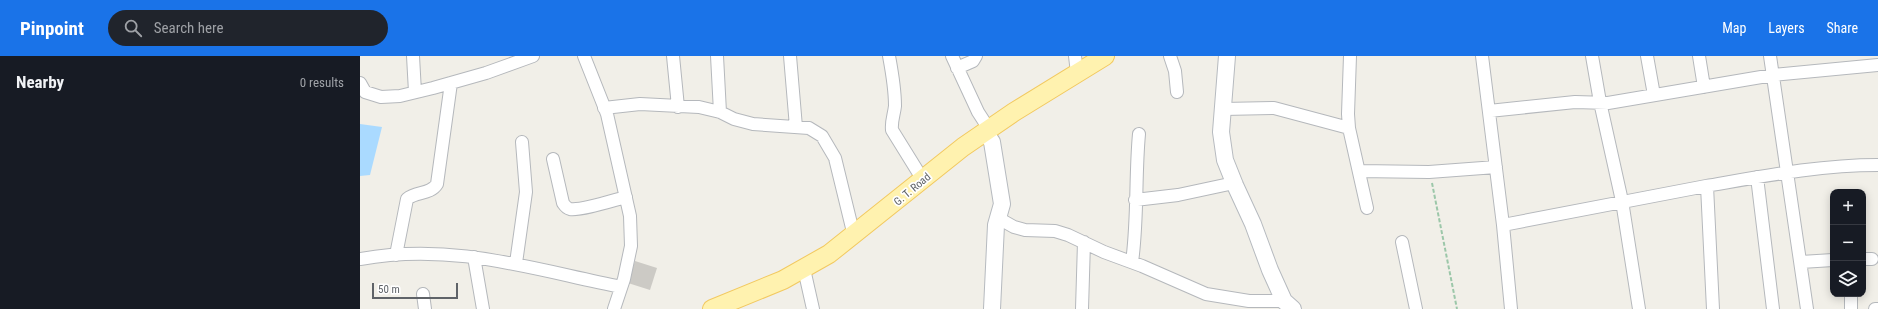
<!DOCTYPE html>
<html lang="en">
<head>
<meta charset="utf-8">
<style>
	body { margin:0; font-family:"Roboto Condensed",sans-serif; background:#20242c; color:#f1f3f6 }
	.controls { position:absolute; right:12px; bottom:12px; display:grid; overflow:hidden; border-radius:8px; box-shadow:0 2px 10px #0003 }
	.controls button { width:36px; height:36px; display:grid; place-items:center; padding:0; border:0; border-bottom:1px solid #363941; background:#171b24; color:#f1f3f6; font:20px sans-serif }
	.scale { position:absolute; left:12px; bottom:10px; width:86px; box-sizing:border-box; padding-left:4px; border:2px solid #5f6368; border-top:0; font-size:11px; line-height:14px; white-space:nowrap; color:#5f6368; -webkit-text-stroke:3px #fff; paint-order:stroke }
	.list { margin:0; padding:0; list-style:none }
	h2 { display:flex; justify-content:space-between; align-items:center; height:52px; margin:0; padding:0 16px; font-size:17px }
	h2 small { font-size:13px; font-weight:400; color:#9ea1a6 }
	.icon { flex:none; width:22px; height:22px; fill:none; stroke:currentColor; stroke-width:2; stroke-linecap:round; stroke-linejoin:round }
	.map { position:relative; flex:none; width:1518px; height:253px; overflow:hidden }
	header { display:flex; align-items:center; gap:24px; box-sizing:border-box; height:56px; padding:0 20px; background:#1a73e8; color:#fff }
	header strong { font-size:19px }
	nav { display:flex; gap:22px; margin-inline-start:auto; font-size:14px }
	.search { width:280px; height:36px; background:#20242c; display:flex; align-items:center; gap:10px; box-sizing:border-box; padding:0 14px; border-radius:22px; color:#9ea1a6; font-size:15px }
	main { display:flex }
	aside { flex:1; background:#171b24 }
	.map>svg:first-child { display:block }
	.water { fill:#aadaff }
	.building { fill:#cccac5 }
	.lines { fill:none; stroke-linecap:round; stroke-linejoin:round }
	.street-casing { stroke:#b5b8bc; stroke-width:14 }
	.secondary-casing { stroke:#b6babf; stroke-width:18 }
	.primary-casing { stroke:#f2c960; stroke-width:20 }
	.path { stroke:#9cc7a9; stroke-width:2; stroke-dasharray:4 2; stroke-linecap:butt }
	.street { stroke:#fff; stroke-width:12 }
	.secondary { stroke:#fff; stroke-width:16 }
	.primary { stroke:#fff2af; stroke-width:18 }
	.labels { text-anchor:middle; stroke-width:3.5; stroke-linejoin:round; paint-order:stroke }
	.street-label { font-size:11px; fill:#5f6368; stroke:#fff }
</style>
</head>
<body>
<header>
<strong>Pinpoint</strong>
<div class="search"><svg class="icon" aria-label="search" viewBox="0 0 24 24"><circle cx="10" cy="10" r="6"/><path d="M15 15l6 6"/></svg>Search here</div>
<nav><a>Map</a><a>Layers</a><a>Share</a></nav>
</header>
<main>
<aside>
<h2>Nearby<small>0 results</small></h2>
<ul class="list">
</ul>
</aside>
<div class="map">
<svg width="1518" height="253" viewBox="0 0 1518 253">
	<rect width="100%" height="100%" fill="#f1efe8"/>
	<path class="water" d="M0 68 22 71 10 119 0 120Z"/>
	<path class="building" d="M275 205 297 212 290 234 268 227Z"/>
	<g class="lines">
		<g class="street-casing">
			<path id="street" d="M53 0 55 36
				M224 0 247 58 270 160 271 190 264 223 254 253
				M313 0 318 51
				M357 0 360 56
				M430 0 436 71
				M529 0C532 16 535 33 535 50 534 59 531 65 532 74L563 124
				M592 0 618 56 629 73
				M715 0 717 17
				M810 0 815 15 817 36
				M990 0 988 58 989 72 1007 152
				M1122 0 1143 169 1151 253
				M1232 0 1240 46 1262 145 1279 253
				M1287 0 1294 39
				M1339 0 1344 31
				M1410 0 1447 253
				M597 12 613 5 616 0
				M0 27 5 36 21 41 40 40 73 32 126 17 173 0
				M244 52 280 48 339 51 360 56 374 63 393 68 449 72 462 80 475 102 494 180
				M863 53 914 52 989 72
				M1129 55 1215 46 1248 47 1413 19 1518 9
				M193 103 203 147C205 150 206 152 210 153 221 155 254 144 266 141
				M999 115 1069 116 1136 111
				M1397 121 1413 253
				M1347 130 1353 253
				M775 144 818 139 874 127
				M638 162 654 171 665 174 695 175 708 179 744 196 782 210 846 238 889 245H924
				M1143 169C1211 156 1279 143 1346 130 1404 120 1460 109 1518 109
				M1042 186 1056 253
				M36 199 47 143C56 135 70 139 77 128L91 27
				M114 201 123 253
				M0 203C93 186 171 213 261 231
				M1503 203H1512
				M772 206C778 163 775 121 779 78
				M1441 206 1473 204
				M156 207 166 136 162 86
				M444 213 453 253
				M63 238 65 253
				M1491 238V253
				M722 253 724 186
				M1515 253H1518"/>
		</g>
		<g class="secondary-casing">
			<path id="secondary" d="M867 0 861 76 865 104 875 129 893 168 910 214 924 245 933 253
				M625 76 632 86 642 148 636 169 632 253"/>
		</g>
		<g class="primary-casing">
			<path id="primary" d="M352 253 423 224 469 198 603 91 654 56 745 0"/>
		</g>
		<path class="path" d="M1072 127 1097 253"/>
		<use href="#street" class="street"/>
		<use href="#secondary" class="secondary"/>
		<use href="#primary" class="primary"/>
	</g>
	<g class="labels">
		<g class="street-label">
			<text transform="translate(552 133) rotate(-40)" y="4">G. T. Road</text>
		</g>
	</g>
</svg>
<div class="controls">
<button>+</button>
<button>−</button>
<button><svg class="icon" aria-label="layers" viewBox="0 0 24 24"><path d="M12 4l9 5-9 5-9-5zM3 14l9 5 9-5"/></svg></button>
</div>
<div class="scale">50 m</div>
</div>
</main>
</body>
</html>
